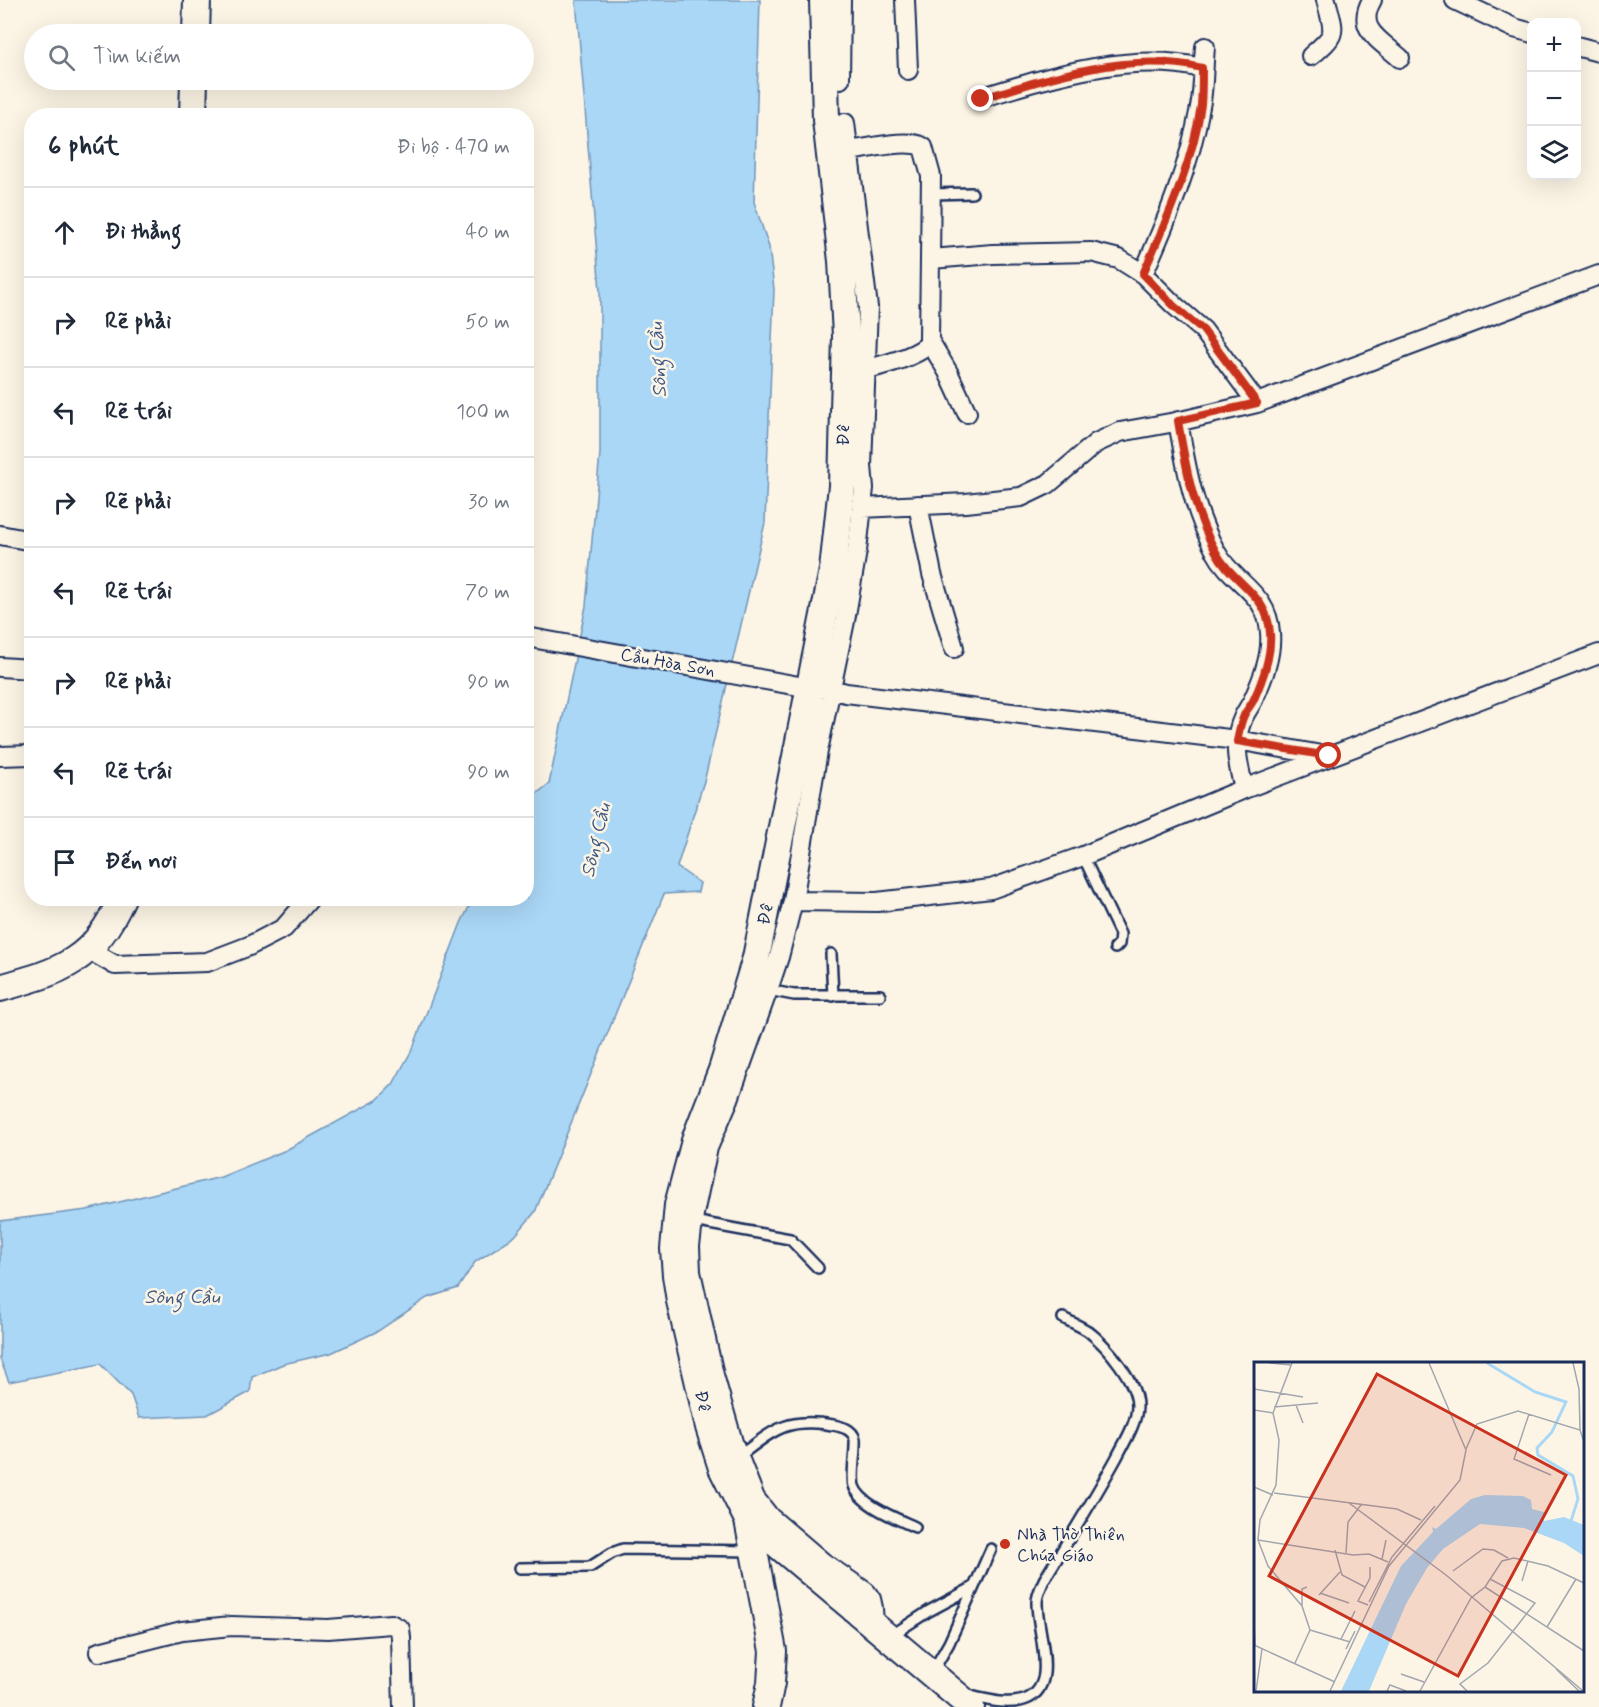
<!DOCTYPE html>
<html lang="vi">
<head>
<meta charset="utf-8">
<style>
	body { margin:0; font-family:Mynerve,sans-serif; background:#f6f6f7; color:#1f2937 }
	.controls { position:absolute; right:18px; top:18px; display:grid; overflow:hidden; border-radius:12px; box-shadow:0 6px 24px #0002 }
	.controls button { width:54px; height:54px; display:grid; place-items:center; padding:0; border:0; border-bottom:2px solid #e0e1e3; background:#fff; color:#1f2937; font:30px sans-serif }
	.stop { position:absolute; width:18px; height:18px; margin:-14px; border:4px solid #c8321e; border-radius:50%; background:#fff }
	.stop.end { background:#c8321e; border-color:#fff; box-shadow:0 2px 6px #0008 }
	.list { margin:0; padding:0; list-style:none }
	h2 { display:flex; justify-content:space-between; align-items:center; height:78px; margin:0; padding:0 24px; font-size:26px }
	h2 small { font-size:20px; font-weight:400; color:#747a83 }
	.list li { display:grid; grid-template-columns:39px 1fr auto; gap:18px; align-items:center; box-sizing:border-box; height:90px; padding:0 24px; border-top:2px solid #e0e1e3 }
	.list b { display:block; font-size:22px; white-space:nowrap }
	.list em { font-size:20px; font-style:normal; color:#747a83 }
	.icon { flex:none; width:33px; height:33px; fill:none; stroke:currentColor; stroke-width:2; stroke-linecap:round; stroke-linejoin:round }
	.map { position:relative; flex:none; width:1599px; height:1707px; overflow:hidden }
	.search { position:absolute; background:#fff; box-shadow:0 6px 24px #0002; left:24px; top:24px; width:510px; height:66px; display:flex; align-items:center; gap:15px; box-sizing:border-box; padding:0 21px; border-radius:33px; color:#747a83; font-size:22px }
	.panel { position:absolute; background:#fff; box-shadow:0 6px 24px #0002; left:24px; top:108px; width:510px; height:798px; border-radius:24px }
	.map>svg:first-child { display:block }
	.water { fill:#aad7f6; stroke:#7194b9; stroke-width:1.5 }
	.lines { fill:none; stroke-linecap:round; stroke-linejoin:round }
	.lane-casing { stroke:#1b2f5e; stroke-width:14 }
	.street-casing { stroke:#1b2f5e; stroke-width:22 }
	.secondary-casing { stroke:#1b2f5e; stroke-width:30 }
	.lane { stroke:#fcf5e5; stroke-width:9 }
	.street { stroke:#fcf5e5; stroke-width:18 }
	.secondary { stroke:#fcf5e5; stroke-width:26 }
	.route { stroke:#c8321e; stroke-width:8 }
	.poi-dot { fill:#c8321e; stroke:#fcf5e5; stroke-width:2 }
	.labels { text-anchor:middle; stroke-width:5; stroke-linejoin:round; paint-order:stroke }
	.street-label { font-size:18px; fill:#1b2f5e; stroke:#fcf5e5 }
	.poi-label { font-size:18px; fill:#1b2f5e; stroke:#fcf5e5; text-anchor:start }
	.water-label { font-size:20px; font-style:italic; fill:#3f5984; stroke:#fcf5e5 }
	.inset-river { fill:none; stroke:#aad7f6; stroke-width:3 }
	.inset-road { fill:none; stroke:#a2a6af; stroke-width:1.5 }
	.view { fill:#c8321e; fill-opacity:0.15; stroke:#c8321e; stroke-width:3 }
	.inset-edge { fill:none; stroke:#1b2f5e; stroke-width:3 }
</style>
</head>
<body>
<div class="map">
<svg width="1599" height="1707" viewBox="0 0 1599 1707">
	<rect width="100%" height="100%" fill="#fcf5e5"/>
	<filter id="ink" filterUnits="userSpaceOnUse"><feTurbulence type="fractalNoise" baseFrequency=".0167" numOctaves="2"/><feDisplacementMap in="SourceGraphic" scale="12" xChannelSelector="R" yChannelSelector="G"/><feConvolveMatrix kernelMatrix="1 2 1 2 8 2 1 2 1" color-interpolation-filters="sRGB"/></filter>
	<g filter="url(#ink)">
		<path class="water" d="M576 0H760L754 202 769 247 774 289 765 523 705 778 677 867 700 883 698 892 664 894 535 1212 515 1236 475 1262 458 1288 427 1298 378 1331 331 1353 283 1364 252 1377 250 1392 207 1415 139 1418 131 1395 100 1364 9 1382 0 1359V1221L87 1210 221 1177 286 1150 377 1100 393 1084 413 1048 461 923 473 899 526 898 527 801 549 784 586 606 600 453V291Z"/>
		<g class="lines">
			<g class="lane-casing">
				<path id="lane" d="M931 194 972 193
					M1083 856 1120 934 1119 944 1115 948
					M831 954 833 996
					M768 990 794 995H880
					M693 1221 790 1239 818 1268
					M738 1457C774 1430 786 1417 833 1425 843 1427 852 1429 855 1439 856 1452 851 1475 854 1486 860 1505 898 1519 915 1527
					M520 1568 590 1567 612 1553 623 1549 751 1551
					M889 1637 929 1611 972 1588
					M933 1671 949 1643 991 1549
					M969 1696C985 1699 1003 1705 1020 1701 1063 1692 1036 1631 1037 1602 1037 1595 1041 1587 1044 1580 1069 1539 1094 1499 1117 1457 1124 1443 1137 1423 1137 1406 1137 1381 1107 1346 1088 1331 1080 1326 1071 1322 1063 1318"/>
			</g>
			<g class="street-casing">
				<path id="street" d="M905 0 908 70
					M1372 0C1355 29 1380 40 1400 58
					M1455 0 1514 28 1532 33
					M1576 46 1599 52
					M1311 56C1338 33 1335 34 1326 0
					M840 79 841 0
					M980 98C1049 77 1130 51 1202 68
					M845 123 868 307 862 466 864 488 857 551 845 621 818 751 793 901 779 957 768 990 729 1099 708 1148 694 1214 690 1246 691 1272 714 1375 733 1442 755 1498 770 1517 824 1563 866 1592 871 1599 873 1608 874 1626
					M848 151C868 149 907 138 923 147L931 176 929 340 948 372 967 413
					M931 259 993 254 1091 252 1119 259 1143 274 1174 305 1203 330 1257 403
					M1143 274C1167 220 1190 165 1200 107 1204 88 1203 67 1205 47
					M867 369C884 365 918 356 930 343
					M1178 421C1186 467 1193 510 1216 552 1232 583 1268 592 1270 633 1272 655 1263 678 1254 698 1251 705 1246 711 1243 718 1232 742 1238 765 1244 789
					M918 505 932 574 954 648
					M862 508 966 503 1021 497 1048 484 1096 443 1120 432 1181 421 1257 403 1599 275
					M0 535 32 541
					M526 637 810 688 831 689 846 693 1237 740 1327 756
					M0 667 32 669
					M0 756 32 755
					M793 901 877 902 991 889 1083 856 1244 789 1599 654
					M89 950 115 965 207 962 249 946 284 928 310 898
					M99 1652 182 1631 231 1626 328 1629 391 1624 400 1629 401 1638 403 1707"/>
			</g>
			<g class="secondary-casing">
				<path id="secondary" d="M823 0 826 120 842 261 846 336 842 486 833 570 756 958 722 1070 696 1137 678 1205 674 1249 676 1275 680 1301 709 1427 722 1468 748 1520 971 1707
					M196 34 197 0
					M193 116 194 80
					M0 988C62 971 94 961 122 898
					M748 1520 773 1651 771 1683 766 1707"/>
			</g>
			<use href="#lane" class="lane"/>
			<use href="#street" class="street"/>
			<use href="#secondary" class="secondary"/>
		</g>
	</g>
	<g class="lines" filter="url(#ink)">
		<path class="route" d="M981 99C1050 77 1130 51 1202 68 1202 80 1202 93 1201 105 1193 163 1166 221 1143 274L1174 306 1203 330 1257 403 1178 421C1186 467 1193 511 1216 552 1232 583 1268 593 1270 633 1272 655 1263 679 1254 699 1251 706 1245 711 1243 718 1240 725 1239 733 1237 741L1329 756"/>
	</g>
	<circle class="poi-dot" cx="1005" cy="1544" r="6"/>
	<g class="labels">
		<g class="street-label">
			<text transform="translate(843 435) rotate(-89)" y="6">Đê</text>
			<text transform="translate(668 662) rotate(10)" y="6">Cầu Hòa Sơn</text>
			<text transform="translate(765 914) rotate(-79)" y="6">Đê</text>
			<text transform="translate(703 1401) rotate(78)" y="6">Đê</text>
		</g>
		<g class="poi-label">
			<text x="1017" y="1540">Nhà Thờ Thiên<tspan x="1017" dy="21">Chúa Giáo</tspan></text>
		</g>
		<g class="water-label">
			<text transform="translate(657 360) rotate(-93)" y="7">Sông Cầu</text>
			<text transform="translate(595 840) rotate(-77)" y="7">Sông Cầu</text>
			<text x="182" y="1303">Sông Cầu</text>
		</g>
	</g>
	<g transform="translate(1254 1362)">
		<rect width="330" height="330" fill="#fcf5e5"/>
		<path d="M231 133 269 134 277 138 278 147 290 150V159L310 155 330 163V194L310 181 270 166 226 162 189 187 173 206 152 242 115 329H87L147 204 179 170 178 165 182 167 217 137Z" fill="#aad7f6"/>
		<path class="inset-river" d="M233 1 281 30 312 40 298 70 283 86 284 93 319 114 324 137 316 162"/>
		<path class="inset-road" d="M15 1 37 3M38 1 19 51 25 78 22 123 6 158 4 178 14 204 48 244 56 268 41 301M319 1 325 27 326 68M0 27 49 35M42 43 49 61M20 45 64 41M0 48 19 51M275 52 260 97 297 113M212 87 223 62 264 49 326 68 330 80M0 125 19 133M20 131 143 147 167 158M95 141 192 213 329 329M4 178 99 193 115 192 134 200M81 188 88 213 111 225M92 191 94 160 107 143M128 197 132 178M199 209 229 187 240 188 254 196M268 219 274 199M231 225 330 289M66 231 95 241M65 233 86 210M115 240 138 195 181 144M114 243 104 239 116 216V205M48 244V227L53 225M0 259 1 284M293 265 322 217M56 268 96 280M87 277 101 249M0 283 81 320M92 287 101 269M302 307 325 329M147 312 170 320M2 329 8 287M76 329 135 204 206 118 212 88 175 1M133 329 136 323 152 329M166 329 217 236 231 225 248 199 260 196 294 204 330 221M213 329 206 322 234 301 281 241 236 217"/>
		<path class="view" d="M123 12 312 113 204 314 15 214Z"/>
		<rect width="330" height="330" class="inset-edge"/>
	</g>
</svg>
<div class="controls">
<button>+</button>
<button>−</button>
<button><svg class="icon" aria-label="layers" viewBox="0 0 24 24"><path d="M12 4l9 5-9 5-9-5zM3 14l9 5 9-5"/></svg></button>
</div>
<div class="stop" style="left:1329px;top:756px"></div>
<div class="stop end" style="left:981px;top:99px"></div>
<div class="search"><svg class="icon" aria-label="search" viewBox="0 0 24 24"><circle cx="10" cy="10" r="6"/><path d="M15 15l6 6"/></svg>Tìm kiếm</div>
<section class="panel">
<h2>6 phút<small>Đi bộ · 470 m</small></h2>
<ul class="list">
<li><svg class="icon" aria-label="ahead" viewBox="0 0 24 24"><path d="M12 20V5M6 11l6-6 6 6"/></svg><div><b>Đi thẳng</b></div><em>40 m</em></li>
<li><svg class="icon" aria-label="right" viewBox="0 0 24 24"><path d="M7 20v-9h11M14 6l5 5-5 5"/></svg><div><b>Rẽ phải</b></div><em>50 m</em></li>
<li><svg class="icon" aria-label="left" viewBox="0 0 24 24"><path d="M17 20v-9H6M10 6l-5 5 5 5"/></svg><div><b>Rẽ trái</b></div><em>100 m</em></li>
<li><svg class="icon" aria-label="right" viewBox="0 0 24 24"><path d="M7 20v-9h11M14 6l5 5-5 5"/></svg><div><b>Rẽ phải</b></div><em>30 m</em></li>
<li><svg class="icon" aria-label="left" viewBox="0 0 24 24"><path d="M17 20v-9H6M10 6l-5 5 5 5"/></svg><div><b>Rẽ trái</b></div><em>70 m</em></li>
<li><svg class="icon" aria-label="right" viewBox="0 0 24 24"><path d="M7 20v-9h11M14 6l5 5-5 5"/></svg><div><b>Rẽ phải</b></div><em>90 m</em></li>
<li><svg class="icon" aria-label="left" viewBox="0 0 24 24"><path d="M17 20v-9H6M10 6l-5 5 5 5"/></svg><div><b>Rẽ trái</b></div><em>90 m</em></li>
<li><svg class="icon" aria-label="arrive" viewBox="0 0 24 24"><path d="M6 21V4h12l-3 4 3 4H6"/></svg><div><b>Đến nơi</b></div></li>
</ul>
</section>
</div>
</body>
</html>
